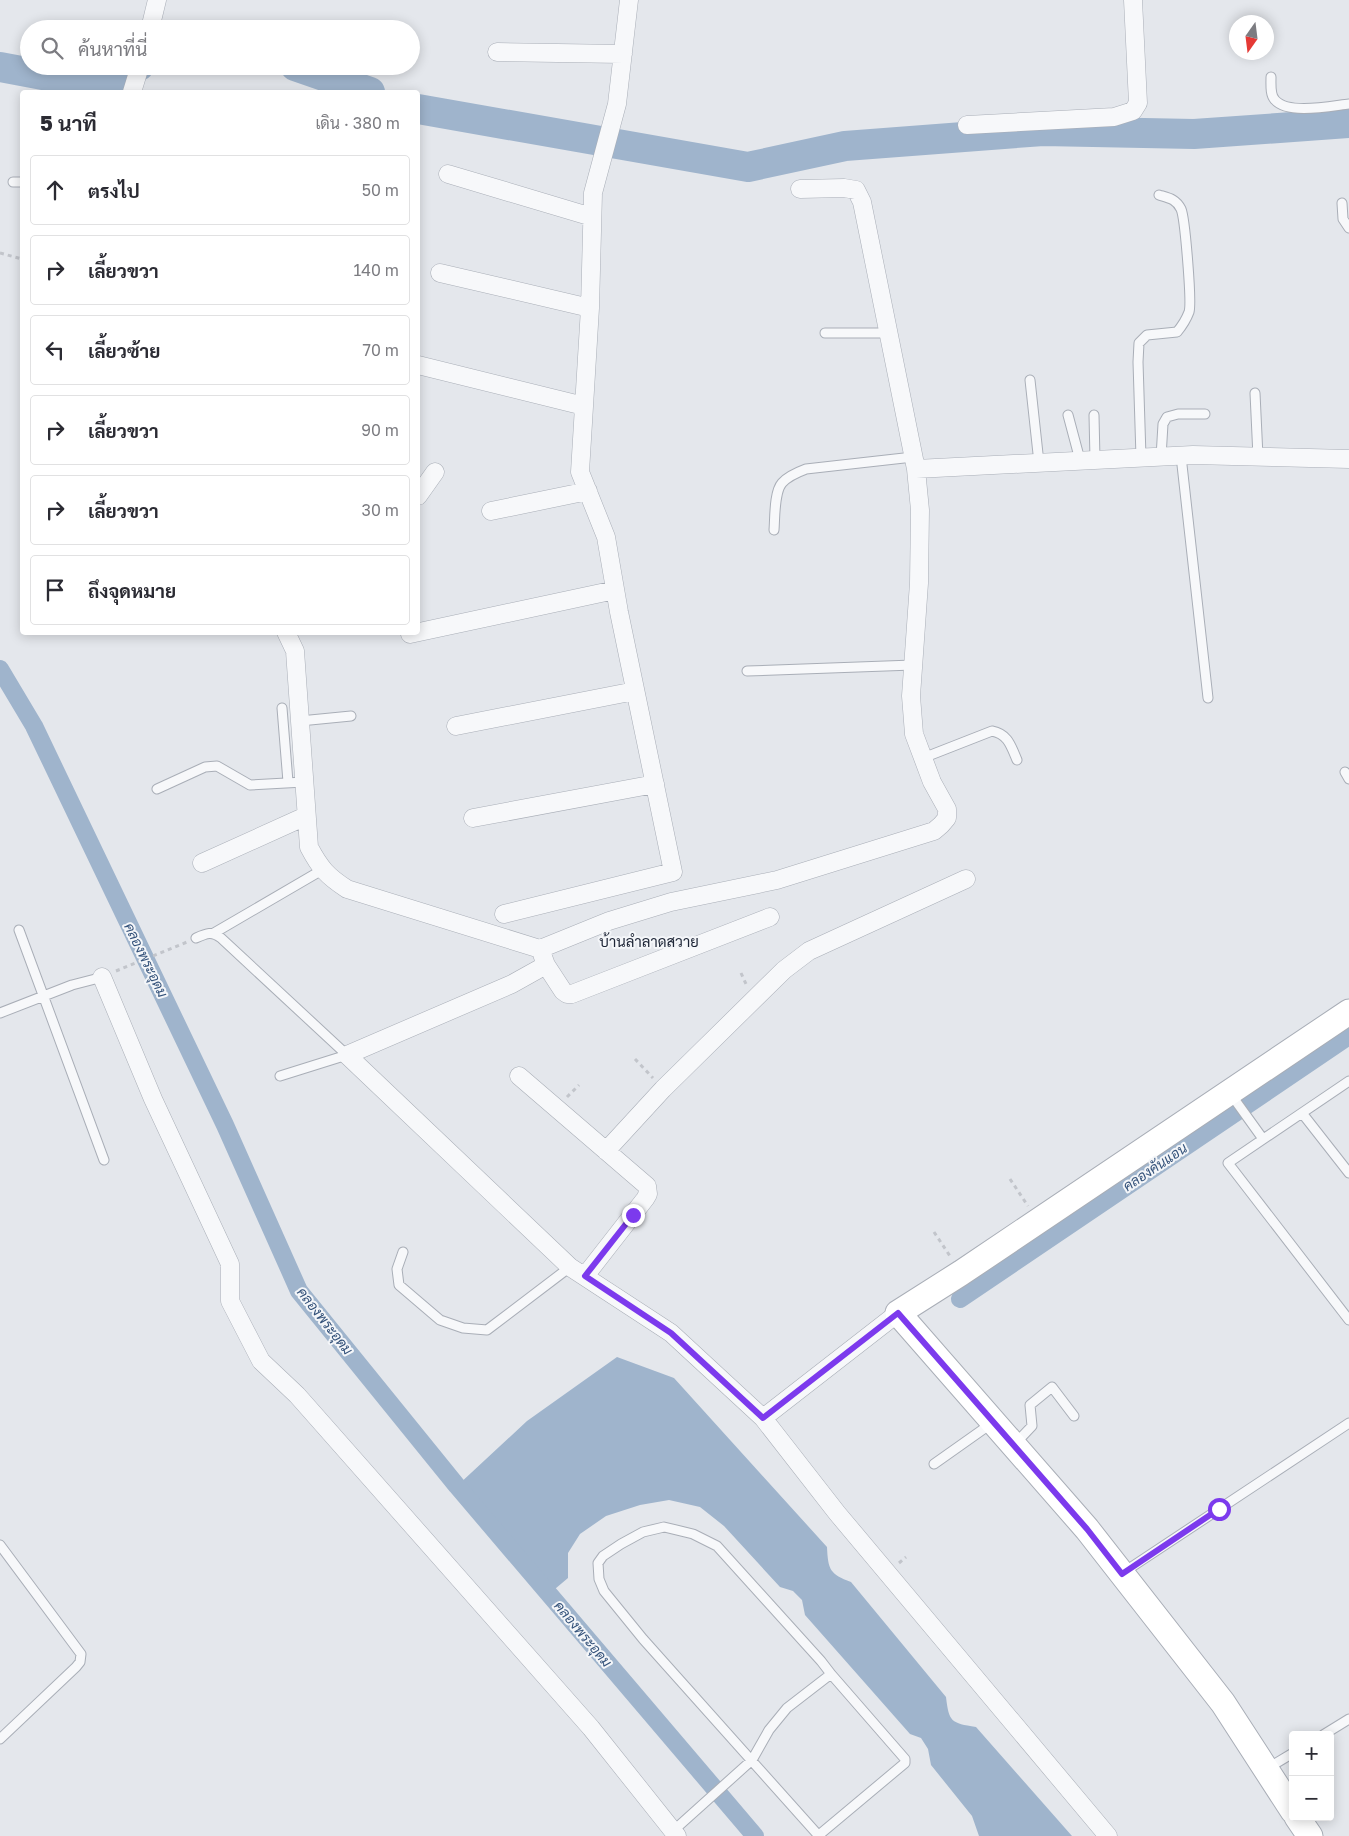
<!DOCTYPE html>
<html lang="th">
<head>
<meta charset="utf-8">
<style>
	body { margin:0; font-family:"Golos Text",Sarabun,sans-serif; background:#f7f7f7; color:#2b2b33 }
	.controls { position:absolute; right:15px; bottom:15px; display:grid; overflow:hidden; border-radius:5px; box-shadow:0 2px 12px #0003 }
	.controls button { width:45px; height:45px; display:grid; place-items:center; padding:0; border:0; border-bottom:1px solid #e1e1e2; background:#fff; color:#2b2b33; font:25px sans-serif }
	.compass { position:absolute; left:1229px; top:15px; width:45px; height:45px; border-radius:50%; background:#fff; box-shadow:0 2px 12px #0003; rotate:194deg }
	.stop { position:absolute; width:15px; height:15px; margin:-11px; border:4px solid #7c3aed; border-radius:50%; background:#fff }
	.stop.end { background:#7c3aed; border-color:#fff; box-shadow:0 1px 5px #0008 }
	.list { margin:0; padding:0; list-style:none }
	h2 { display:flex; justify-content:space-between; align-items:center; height:65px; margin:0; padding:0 20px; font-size:21px }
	h2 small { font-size:16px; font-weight:400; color:#7c7c81 }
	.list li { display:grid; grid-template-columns:32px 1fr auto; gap:15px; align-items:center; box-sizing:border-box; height:70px; margin:0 10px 10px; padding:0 10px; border:1px solid #e1e1e2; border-radius:5px }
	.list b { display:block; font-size:19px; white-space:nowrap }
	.list em { font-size:16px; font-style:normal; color:#7c7c81 }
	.icon { flex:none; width:28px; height:28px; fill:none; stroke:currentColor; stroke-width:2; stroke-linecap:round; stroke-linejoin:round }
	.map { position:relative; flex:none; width:1349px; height:1836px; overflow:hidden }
	.search { position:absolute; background:#fff; box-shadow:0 2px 12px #0003; left:20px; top:20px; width:400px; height:55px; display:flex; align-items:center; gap:12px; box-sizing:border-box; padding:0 18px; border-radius:28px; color:#7c7c81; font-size:19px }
	.panel { position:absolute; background:#fff; box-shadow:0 2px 12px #0003; left:20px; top:90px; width:400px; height:545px; border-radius:5px }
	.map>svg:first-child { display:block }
	.water { fill:#9fb4cc }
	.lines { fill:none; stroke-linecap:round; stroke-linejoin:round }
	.canal { stroke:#9fb4cc; stroke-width:18 }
	.river { stroke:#9fb4cc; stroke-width:30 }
	.lane-casing { stroke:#a9aeb7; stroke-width:11 }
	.street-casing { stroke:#a9aeb7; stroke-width:19 }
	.secondary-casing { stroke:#a9aeb7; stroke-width:27 }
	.path { stroke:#c2c5cb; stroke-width:3; stroke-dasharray:4 4; stroke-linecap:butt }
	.lane { stroke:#f7f8fa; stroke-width:9 }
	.street { stroke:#f7f8fa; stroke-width:18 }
	.secondary { stroke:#fff; stroke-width:25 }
	.route { stroke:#7c3aed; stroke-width:6 }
	.labels { text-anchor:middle; stroke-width:4; stroke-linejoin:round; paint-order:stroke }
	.water-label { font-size:14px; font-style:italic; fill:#34527a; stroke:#f4f6f9 }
	.quarter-label { font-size:15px; fill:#1d2536; stroke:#f4f6f9 }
</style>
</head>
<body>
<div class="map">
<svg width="1349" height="1836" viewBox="0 0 1349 1836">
	<rect width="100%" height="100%" fill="#e4e7ec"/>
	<path class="water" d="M617 1357 674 1378 827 1547C828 1570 830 1574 851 1582L946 1697C949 1722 951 1723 976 1727L1072 1836H979L972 1816 931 1765 928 1749 921 1738 910 1734 805 1615 802 1600 793 1591 780 1587 724 1526 700 1507 669 1500 640 1505 606 1516 580 1534 568 1553V1578L549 1594 457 1486 527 1421Z"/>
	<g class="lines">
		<path class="canal" d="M0 669 34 726 225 1125 299 1291 457 1486 755 1836
			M960 1299 1349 1036"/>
		<path class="river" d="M295 66 370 92
			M0 67 101 86 139 66
			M418 109 748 167 845 146 1043 131 1194 134 1349 123"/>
		<g class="lane-casing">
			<path id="lane" d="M1271 77C1271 85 1270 95 1275 100 1288 115 1331 106 1349 104
				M13 182H22
				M1342 203 1343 219 1349 228
				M825 333H889
				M1030 380 1039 463
				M1255 393 1258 457
				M1068 415 1080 460
				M1094 415 1095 460
				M1181 456 1208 698
				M1141 457 1138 362 1139 343 1147 335 1177 332C1182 326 1186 320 1189 312 1192 303 1185 218 1181 209 1176 199 1169 198 1159 195
				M1161 457 1163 424 1167 417 1178 414H1205
				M774 530C775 518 774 492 782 483 788 476 798 472 806 469L913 457
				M747 671 913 665
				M282 708 288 782
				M300 721 351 716
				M923 758 992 731C1008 734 1011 746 1017 760
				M1345 772 1349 779
				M157 789 205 767 217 766 250 785 304 782
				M19 930 104 1160
				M214 933 322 870
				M196 938C207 933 212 931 221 938L347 1055 280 1076
				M0 1013 72 985 103 977
				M1349 1081 1228 1163 1349 1320
				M1230 1093 1263 1139
				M1302 1113 1349 1173
				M403 1252 397 1269 399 1285 440 1320 463 1328 487 1330 570 1267
				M1014 1445 1032 1426 1030 1405 1052 1387 1074 1416
				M934 1464 992 1423
				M0 1545 81 1654 80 1662 76 1667 0 1739
				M1124 1572 1349 1423
				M1323 1735 1349 1719
				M1268 1768 1293 1753
				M673 1831 752 1760 769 1730 787 1708 831 1674 821 1661 717 1546 693 1534 664 1527 643 1532 621 1544 603 1556 598 1563 599 1579 604 1591 643 1639 819 1836
				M819 1835 905 1763V1759L831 1674"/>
		</g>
		<g class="street-casing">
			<path id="street" d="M150 29 157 0
				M497 52 623 54
				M132 92 140 66
				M967 125 1114 117 1133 111 1138 103 1133 0
				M448 174 592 217
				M440 273 590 308
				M418 365 584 406
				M916 469 1193 455 1349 459
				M418 496 435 472
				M491 511 588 491
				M286 632 295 651 309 847C320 868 327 876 347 889L540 949 609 921 671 902 777 880 934 831 941 825 947 818V809L932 782 914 734 911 696 919 583 920 510 916 469 862 202 856 190 844 188 800 189
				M410 634 615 590
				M456 726 635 691
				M473 818 655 784
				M202 863 306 816
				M504 914 673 872 619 612 606 537 580 472 590 308 593 193 617 104 629 0
				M542 954 546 965 563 991 567 994H572L770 917
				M546 965 512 984 347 1055 570 1267 671 1333 763 1418 837 1513 1108 1836
				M102 977 153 1099 230 1264V1301L261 1361 297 1395 591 1728 677 1836
				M519 1076 647 1186 648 1194 645 1199 585 1276
				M606 1151 663 1089 784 970 809 951 966 879
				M763 1418 898 1313"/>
		</g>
		<g class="secondary-casing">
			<path id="secondary" d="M1293 1811 1223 1703 1087 1529 898 1313 961 1273 1349 1012
				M1297 1817 1310 1836"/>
		</g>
		<path class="path" d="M0 253 22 259
			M116 971 187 942
			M741 973 746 984
			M635 1059 653 1078
			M567 1097 579 1085
			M1010 1179 1028 1206
			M934 1232 950 1256
			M899 1563 906 1557"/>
		<use href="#lane" class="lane"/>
		<use href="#street" class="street"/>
		<use href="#secondary" class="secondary"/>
	</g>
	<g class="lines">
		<path class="route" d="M633 1215 585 1276 671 1333 763 1418 898 1313 1087 1529 1122 1574 1219 1509"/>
	</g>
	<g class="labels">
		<g class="water-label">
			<text transform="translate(146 960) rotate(64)" y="5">คลองพระอุดม</text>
			<text transform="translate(1155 1167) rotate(-34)" y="5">คลองคันแอน</text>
			<text transform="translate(325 1321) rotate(52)" y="5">คลองพระอุดม</text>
			<text transform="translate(583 1634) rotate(50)" y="5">คลองพระอุดม</text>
		</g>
		<g class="quarter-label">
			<text x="649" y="947">บ้านลำลาดสวาย</text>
		</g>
	</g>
</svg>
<div class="controls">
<button>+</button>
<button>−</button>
</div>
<svg class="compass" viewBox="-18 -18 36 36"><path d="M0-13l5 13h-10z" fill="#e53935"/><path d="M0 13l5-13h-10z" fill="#7c7c81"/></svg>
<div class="stop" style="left:1219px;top:1509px"></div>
<div class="stop end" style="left:633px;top:1215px"></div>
<div class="search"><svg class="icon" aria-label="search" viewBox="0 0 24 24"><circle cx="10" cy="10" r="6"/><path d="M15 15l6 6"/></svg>ค้นหาที่นี่</div>
<section class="panel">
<h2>5 นาที<small>เดิน · 380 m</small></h2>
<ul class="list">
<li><svg class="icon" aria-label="ahead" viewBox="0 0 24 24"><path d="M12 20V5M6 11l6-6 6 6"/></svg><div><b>ตรงไป</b></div><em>50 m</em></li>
<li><svg class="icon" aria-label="right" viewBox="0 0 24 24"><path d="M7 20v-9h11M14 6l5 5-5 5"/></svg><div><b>เลี้ยวขวา</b></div><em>140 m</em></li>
<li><svg class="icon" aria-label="left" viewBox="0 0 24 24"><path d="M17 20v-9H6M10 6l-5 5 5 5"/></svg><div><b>เลี้ยวซ้าย</b></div><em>70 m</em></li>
<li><svg class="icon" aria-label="right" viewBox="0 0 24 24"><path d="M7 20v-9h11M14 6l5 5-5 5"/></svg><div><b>เลี้ยวขวา</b></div><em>90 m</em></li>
<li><svg class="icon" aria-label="right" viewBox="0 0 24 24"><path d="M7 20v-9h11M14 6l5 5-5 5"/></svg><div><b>เลี้ยวขวา</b></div><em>30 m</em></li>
<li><svg class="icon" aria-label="arrive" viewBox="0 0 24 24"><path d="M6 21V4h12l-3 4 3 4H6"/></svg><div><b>ถึงจุดหมาย</b></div></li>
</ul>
</section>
</div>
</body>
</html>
